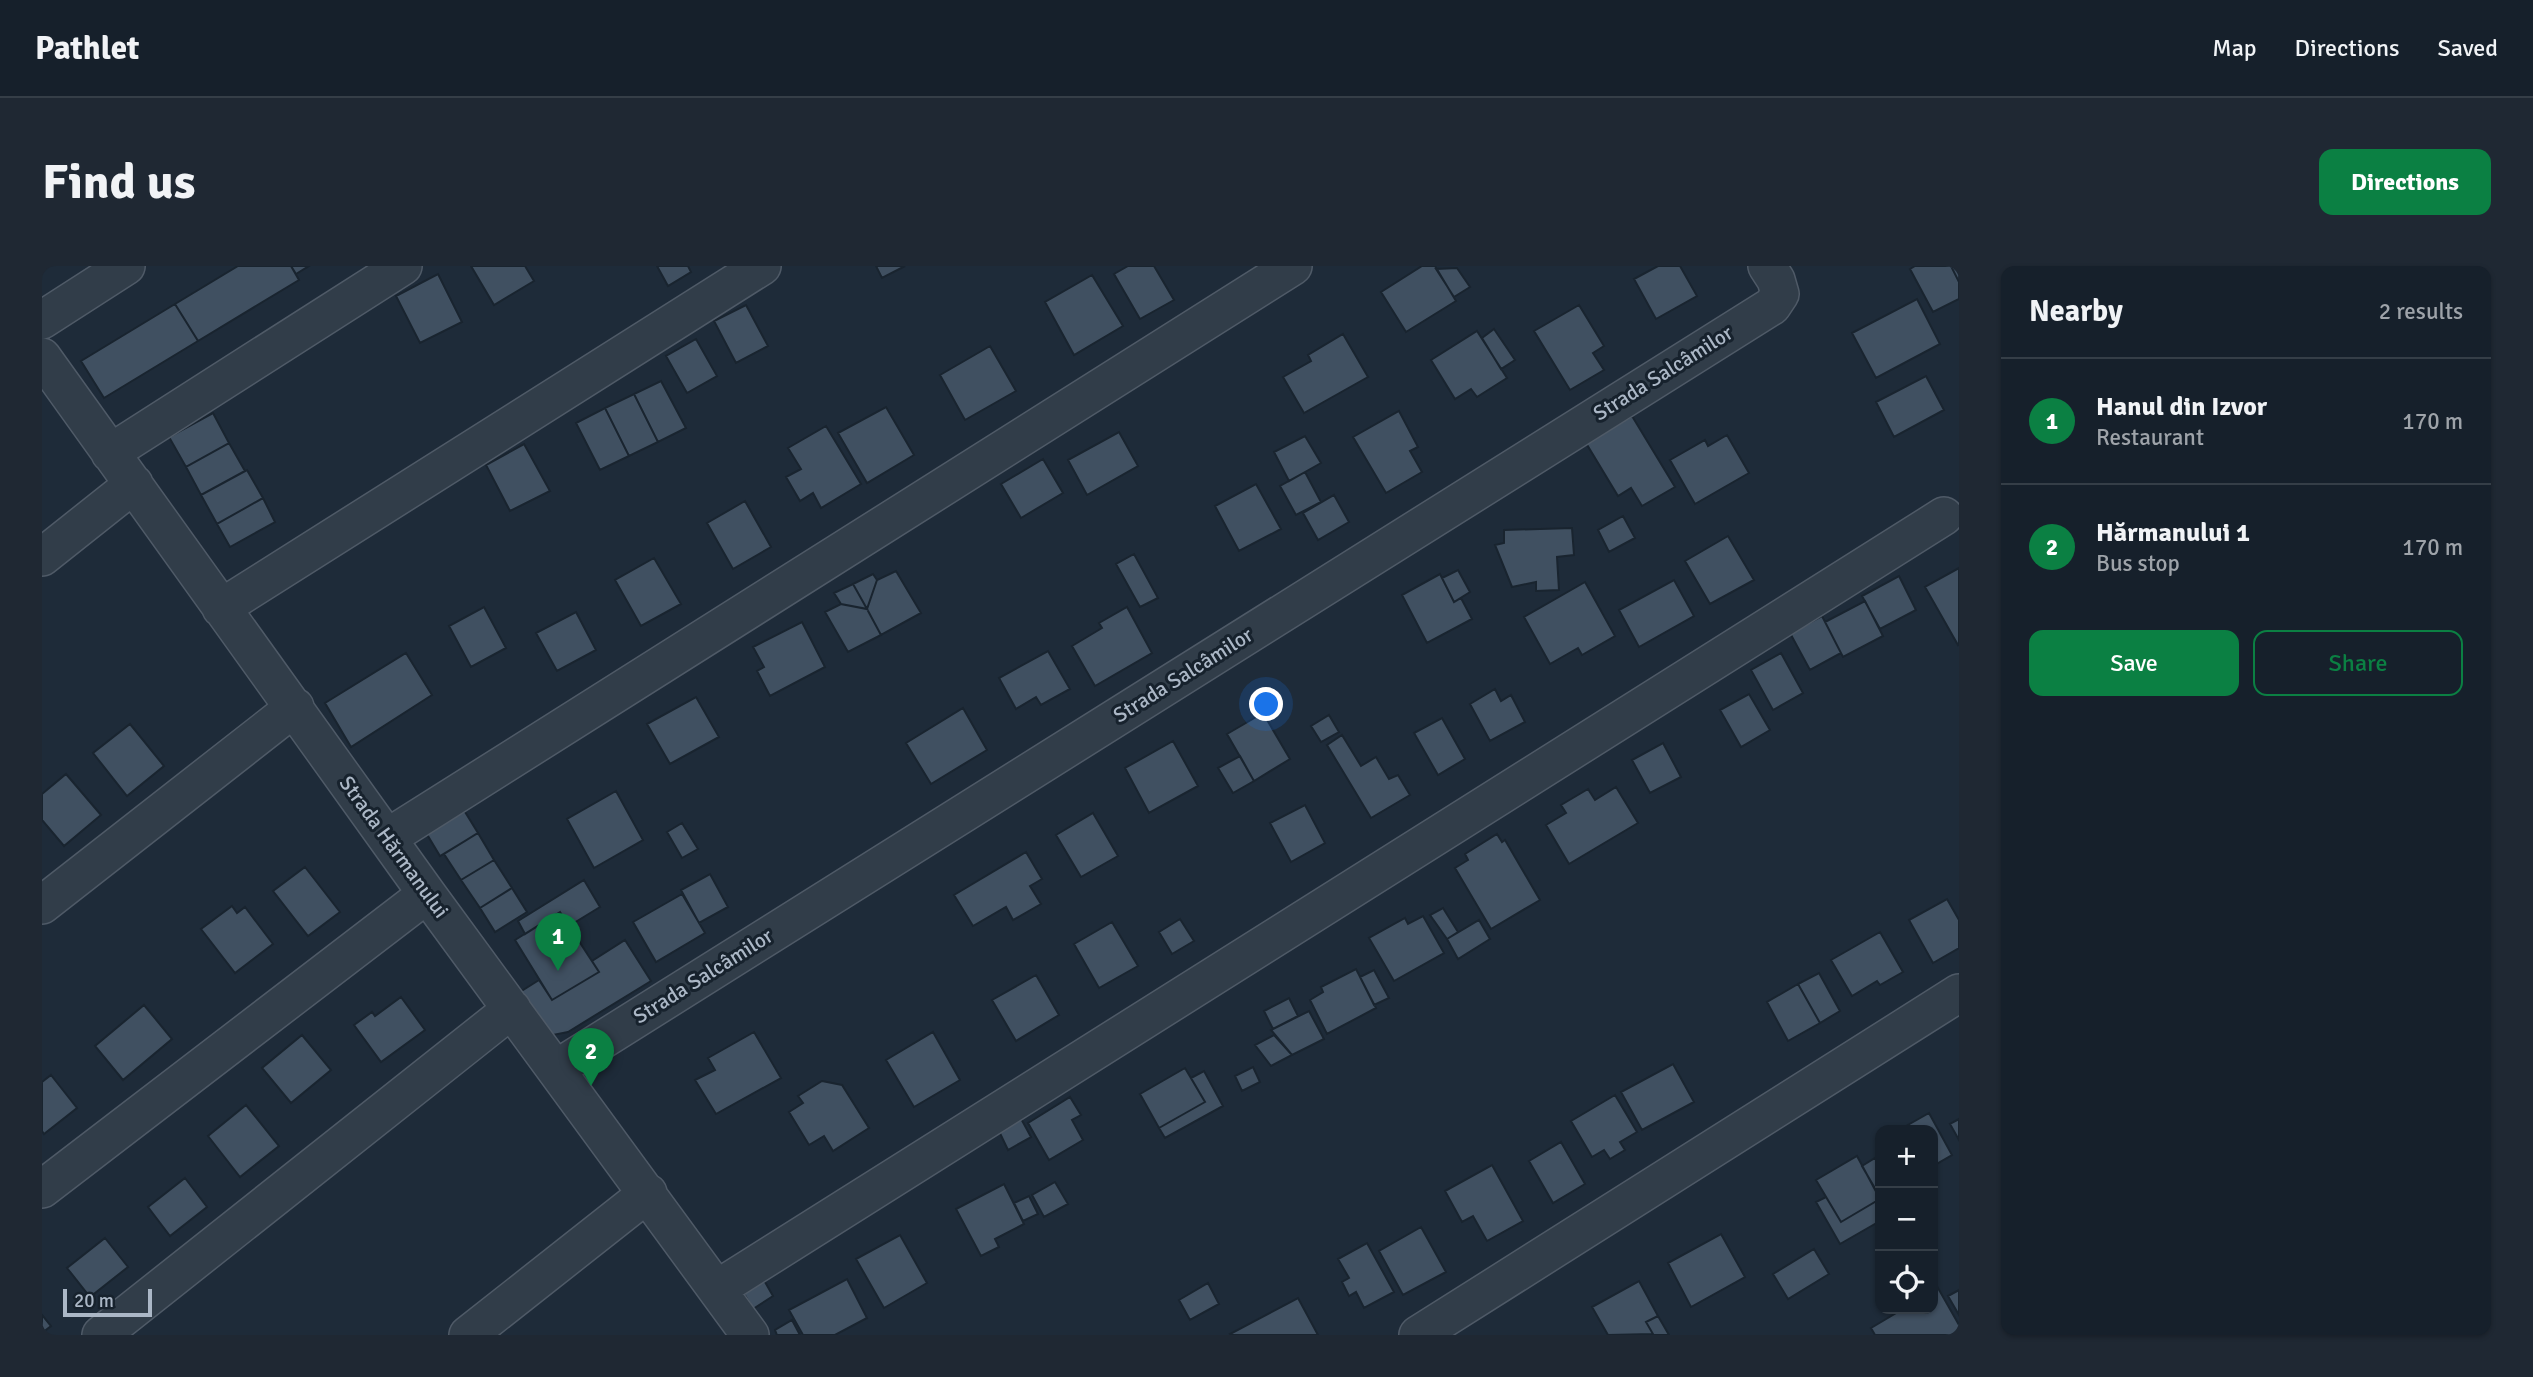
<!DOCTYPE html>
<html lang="en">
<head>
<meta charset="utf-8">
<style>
	body { margin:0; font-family:Signika,sans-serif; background:#1f2833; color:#f1f3f6 }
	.controls { position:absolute; right:21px; bottom:21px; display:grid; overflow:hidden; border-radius:14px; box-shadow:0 2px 5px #0004 }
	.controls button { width:63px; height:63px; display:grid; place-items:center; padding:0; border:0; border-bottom:2px solid #353e47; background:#16202b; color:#f1f3f6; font:35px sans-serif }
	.scale { position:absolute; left:21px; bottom:18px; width:89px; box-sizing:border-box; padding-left:7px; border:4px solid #abb7c6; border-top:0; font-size:19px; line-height:24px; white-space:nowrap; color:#abb7c6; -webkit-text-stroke:5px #17222d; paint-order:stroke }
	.you { position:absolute; left:1225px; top:439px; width:24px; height:24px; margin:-18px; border:5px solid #fff; border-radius:50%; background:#1a73e8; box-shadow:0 0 0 10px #1a73e833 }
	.badge { display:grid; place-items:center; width:46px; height:46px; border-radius:50%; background:#0b8043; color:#fff; font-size:23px; font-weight:700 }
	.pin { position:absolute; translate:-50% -58px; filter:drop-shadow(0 2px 4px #0008) }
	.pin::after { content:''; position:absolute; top:37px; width:24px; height:21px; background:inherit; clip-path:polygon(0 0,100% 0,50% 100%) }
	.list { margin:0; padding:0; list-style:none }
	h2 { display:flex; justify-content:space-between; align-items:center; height:91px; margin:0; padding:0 28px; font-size:30px }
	h2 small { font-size:23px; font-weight:400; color:#9ea3a9 }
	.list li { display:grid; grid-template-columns:46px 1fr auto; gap:21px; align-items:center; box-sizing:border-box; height:126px; padding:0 28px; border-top:2px solid #353e47 }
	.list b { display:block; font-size:26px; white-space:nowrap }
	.list p { margin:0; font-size:23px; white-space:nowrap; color:#9ea3a9 }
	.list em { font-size:23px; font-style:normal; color:#9ea3a9 }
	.actions { display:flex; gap:14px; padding:21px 28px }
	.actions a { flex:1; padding:16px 0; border:2px solid #0b8043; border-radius:14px; text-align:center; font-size:24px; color:#0b8043 }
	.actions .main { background:#0b8043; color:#fff }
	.icon { flex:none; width:38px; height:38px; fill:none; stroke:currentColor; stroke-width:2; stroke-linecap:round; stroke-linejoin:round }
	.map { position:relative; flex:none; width:1917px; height:1069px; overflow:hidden; border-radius:14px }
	header { display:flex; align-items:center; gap:42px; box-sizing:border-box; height:98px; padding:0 35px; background:#16202b; border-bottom:2px solid #353e47 }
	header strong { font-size:33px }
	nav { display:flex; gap:38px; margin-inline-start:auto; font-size:24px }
	.intro { display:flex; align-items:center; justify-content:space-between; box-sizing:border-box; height:168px; padding:0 42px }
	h1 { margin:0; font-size:49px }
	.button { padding:18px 32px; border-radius:14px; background:#0b8043; color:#fff; font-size:24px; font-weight:700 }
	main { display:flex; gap:42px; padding:0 42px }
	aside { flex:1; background:#16202b; border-radius:14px; box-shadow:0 2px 5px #0004 }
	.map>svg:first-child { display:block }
	.building { fill:#405061; stroke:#19242f; stroke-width:2 }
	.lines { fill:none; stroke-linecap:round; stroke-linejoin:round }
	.minor-casing { stroke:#4f5a67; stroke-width:40 }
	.minor { stroke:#313d49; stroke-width:37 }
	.labels { text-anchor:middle; stroke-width:6; stroke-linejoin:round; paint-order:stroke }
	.street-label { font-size:21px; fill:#abb7c6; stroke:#17222d }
</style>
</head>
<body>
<header>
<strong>Pathlet</strong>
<nav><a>Map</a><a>Directions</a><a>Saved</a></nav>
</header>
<div class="intro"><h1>Find us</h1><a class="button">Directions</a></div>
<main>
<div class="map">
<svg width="1917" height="1069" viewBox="0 0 1917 1069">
	<rect width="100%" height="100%" fill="#1e2b39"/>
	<path class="building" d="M196 0H249L257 14 156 75 133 38Z
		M249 0H267L254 8Z
		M429 0H483L492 15 452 39Z
		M615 0H646L649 6 626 20Z
		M834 0H863L840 12Z
		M1086 0H1112L1132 34 1098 53 1072 8Z
		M1380 0H1393L1414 35 1364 66 1339 26Z
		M1616 0H1638L1655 30 1614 53 1592 13Z
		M1873 0H1909L1917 16V33L1891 46 1868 3Z
		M1909 0H1917V16Z
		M1415 2 1428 21 1412 31 1394 3Z
		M396 8 420 56 378 77 354 30Z
		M1050 9 1081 60 1032 89 1003 36Z
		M1875 33 1898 78 1834 112 1810 67Z
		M133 38 156 75 62 132 39 95Z
		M704 39 726 80 694 97 672 55Z
		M1537 39 1562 80 1551 87 1562 104 1528 124 1492 65Z
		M1452 63 1473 94 1459 103 1440 72Z
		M1435 65 1465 112 1435 131 1429 123 1413 133 1389 94Z
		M1301 68 1326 111 1262 147 1241 111 1269 95 1266 89Z
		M654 73 675 110 645 127 624 90Z
		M948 80 974 125 923 154 898 109Z
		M1884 110 1902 144 1852 171 1834 136Z
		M619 115 644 162 616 176 592 128Z
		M592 128 616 176 587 190 563 142Z
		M844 141 872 189 825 217 796 167Z
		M563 142 587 190 558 204 534 157Z
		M1357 145 1376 181 1368 185 1380 206 1344 227 1311 171Z
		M171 147 187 177 144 201 127 171Z
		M1590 150 1633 221 1600 240 1589 222 1576 230 1544 177Z
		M784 160 819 218 779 242 771 227 758 235 744 211 759 203 746 182Z
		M1077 166 1096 200 1045 229 1026 194Z
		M1685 169 1707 207 1653 238 1628 194 1663 174 1666 180Z
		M1263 170 1279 197 1247 215 1232 186Z
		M187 177 203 205 159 229 144 201Z
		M482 178 508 225 468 245 444 199Z
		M1001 193 1021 227 979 252 959 218Z
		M205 204 221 232 175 258 159 229Z
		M1263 206 1279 236 1254 249 1238 220Z
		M1214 218 1239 263 1197 285 1173 240Z
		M1292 229 1307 256 1276 274 1261 247Z
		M221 232 233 256 188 281 175 258Z
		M703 235 729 281 691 303 665 257Z
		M1581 250 1593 272 1567 286 1556 264Z
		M1530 262 1532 289 1515 291 1517 324 1494 325V316L1470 321 1453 279 1462 277V264Z
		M1686 270 1712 314 1668 338 1643 295Z
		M1092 288 1116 332 1098 341 1074 298Z
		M612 292 639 338 599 360 573 314Z
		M1917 302V378L1916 379 1883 321Z
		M1416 304 1428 326 1412 336 1400 312Z
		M854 305 879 347 839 369 825 343 835 314Z
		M831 308 835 314 825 343 811 318Z
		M1398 308 1412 336 1419 332 1430 353 1385 377 1360 329Z
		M1857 310 1874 344 1838 363 1820 330Z
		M1632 314 1652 350 1597 381 1577 344Z
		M1543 316 1573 370 1540 389 1536 382 1508 398 1482 351Z
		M811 318 825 343 799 338 792 327Z
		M1823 335 1841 370 1801 391 1783 356Z
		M799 338 825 343 839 369 806 386 783 346Z
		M442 341 464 382 429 401 407 360Z
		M1085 341 1110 387 1053 420 1030 380 1060 362 1057 357Z
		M534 346 554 384 515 405 494 367Z
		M1780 350 1799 387 1768 404 1748 367Z
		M760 356 783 401 728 430 715 405 722 401 711 381Z
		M1006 385 1028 423 999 439 994 431 974 443 957 412Z
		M364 387 390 429 309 481 283 437Z
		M1739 387 1761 427 1731 444 1709 404Z
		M1453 423 1459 435 1469 429 1483 456 1448 475 1428 438Z
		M1707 428 1728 464 1699 481 1678 444Z
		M654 431 677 471 628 498 605 458Z
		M921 442 945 484 889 518 864 477Z
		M1221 447 1248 493 1212 515 1185 468Z
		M1287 449 1297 466 1279 476 1269 460Z
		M1400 452 1423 493 1396 509 1372 467Z
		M88 458 122 500 85 530 51 487Z
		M1300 469 1319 500 1334 491 1347 513 1356 509 1368 529 1329 552 1285 479Z
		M1131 475 1156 520 1107 547 1083 502Z
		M1621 477 1639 511 1608 527 1590 494Z
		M1198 490 1212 515 1191 527 1176 502Z
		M24 508 59 549 22 580 0 554V528Z
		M1574 521 1596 557 1527 598 1504 559 1524 547 1519 539 1546 523 1553 534Z
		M574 525 601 574 552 602 525 553Z
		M1263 539 1283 577 1249 596 1228 557Z
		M420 541 436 567 398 590 383 565Z
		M1051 547 1076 590 1039 611 1014 569Z
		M640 557 656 583 640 592 625 566Z
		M436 567 452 594 419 614 402 588Z
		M1455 568 1460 576 1463 574 1498 634 1449 663 1413 602 1426 594 1423 588Z
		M984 586 1000 613 988 620 999 638 971 654 964 641 931 660 912 629Z
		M452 594 470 622 438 642 419 614Z
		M263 601 298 646 266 670 231 625Z
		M668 608 686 641 657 657 639 624Z
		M542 614 558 641 527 660 518 646 483 668 476 655Z
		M470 622 485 646 453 666 438 642Z
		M640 628 663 667 614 696 591 656Z
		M1905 633 1917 654V682L1891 697 1867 654Z
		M190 640 195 647 203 641 231 678 193 707 159 663Z
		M1401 642 1416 666 1405 673 1388 649Z
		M518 646 557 706 510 734 473 674Z
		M1381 650 1402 687 1352 715 1327 672 1363 652 1366 658Z
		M1138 653 1152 675 1130 688 1117 666Z
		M1437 654 1448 673 1416 693 1405 673Z
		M1070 656 1096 700 1057 722 1032 678Z
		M1838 666 1861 706 1838 719 1835 715 1810 730 1789 694Z
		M583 674 609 715 526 766 511 769 478 726 497 714 510 734 557 706 550 695Z
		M1314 703 1334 742 1285 768 1268 734 1281 726 1279 721Z
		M1332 704 1347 732 1332 739 1318 711Z
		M1777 707 1798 745 1778 757 1756 718Z
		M994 709 1017 749 974 775 950 734Z
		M1756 718 1778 757 1746 775 1725 736Z
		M359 731 383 764 339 796 312 759 330 746 333 750Z
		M1247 732 1256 750 1231 763 1222 745Z
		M102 739 130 773 81 814 53 780Z
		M1267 745 1282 773 1250 789 1229 764Z
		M712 766 739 812 674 848 653 814 673 804 666 792Z
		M891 766 918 814 872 841 844 794Z
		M260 769 289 804 249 837 220 802Z
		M1232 769 1250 789 1229 800 1213 779Z
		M1631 798 1652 836 1600 864 1579 826Z
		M1211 801 1218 816 1200 825 1193 810Z
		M1143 802 1163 836 1117 862 1098 828Z
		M1162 805 1181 840 1123 872 1117 862 1163 836 1149 812Z
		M9 809 35 842 2 868 0 865V816Z
		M780 815 800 819 827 862 791 885 782 870 767 879 747 846 761 837 756 830Z
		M1573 829 1595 866 1578 876 1583 884 1568 893 1562 884 1550 891 1529 855Z
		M1028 831 1039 849 1030 854 1041 874 1007 894 986 857Z
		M204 839 237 880 198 911 166 870Z
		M976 847 989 871 966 884 955 861Z
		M1887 847 1910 889 1891 900V864H1857Z
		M1917 853V874L1908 858Z
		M1519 876 1543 918 1511 937 1487 895Z
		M1815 890 1838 933 1799 956 1774 914Z
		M1833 892 1838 902V931L1820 900Z
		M1450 899 1481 955 1445 975 1431 950 1420 956 1403 925Z
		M143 912 165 941 128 970 106 941Z
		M1013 916 1026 938 1002 951 990 929Z
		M962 918 982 958 953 973 957 981 939 990 914 943Z
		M987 930 996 948 981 955 972 937Z
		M1784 931 1799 956 1838 933V955L1798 978 1774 936Z
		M1379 961 1404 1006 1361 1029 1337 985Z
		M1679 968 1703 1011 1649 1041 1626 997Z
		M858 969 885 1017 842 1042 814 993Z
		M63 972 86 1001 48 1031 25 1002Z
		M1325 977 1352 1026 1322 1042 1314 1026 1307 1030 1300 1016 1307 1012 1296 993Z
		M1772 983 1787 1008 1746 1033 1731 1008Z
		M719 1009 731 1030 711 1043 698 1021Z
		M805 1013 825 1052 793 1069H761L747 1044Z
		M1597 1015 1616 1050 1604 1056 1611 1068 1566 1069 1550 1041Z
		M1166 1017 1177 1038 1148 1054 1137 1034Z
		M1896 1022 1917 1059V1069H1833L1829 1062 1861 1043H1891V1025Z
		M1917 1024V1049L1906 1030Z
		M1256 1032 1276 1069H1189L1188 1068Z
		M0 1049 9 1060 0 1067Z
		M1616 1050 1627 1069H1609L1611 1068 1604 1056Z
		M750 1054 758 1069H735L733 1064Z"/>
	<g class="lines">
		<g class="minor-casing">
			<path id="minor" d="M0 54 84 0
				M0 91 385 628 708 1069
				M68 187 361 0
				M0 291 92 218
				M179 342 720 0
				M345 572 1251 0
				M0 639 253 441
				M514 803 1730 40 1738 28 1734 14 1725 0
				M0 923 385 628
				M675 1023 1902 250
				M59 1069 470 743
				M426 1069 606 927
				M1376 1069 1917 727"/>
		</g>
		<use href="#minor" class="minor"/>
	</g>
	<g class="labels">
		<g class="street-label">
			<text transform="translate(1621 107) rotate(-32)" y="7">Strada Salcâmilor</text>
			<text transform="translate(1141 409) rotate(-32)" y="7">Strada Salcâmilor</text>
			<text transform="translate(352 581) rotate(54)" y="7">Strada Hărmanului</text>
			<text transform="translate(661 710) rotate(-32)" y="7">Strada Salcâmilor</text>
		</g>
	</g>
</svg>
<div class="controls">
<button>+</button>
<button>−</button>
<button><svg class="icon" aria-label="locate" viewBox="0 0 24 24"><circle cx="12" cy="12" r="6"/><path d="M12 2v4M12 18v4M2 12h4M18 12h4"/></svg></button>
</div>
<div class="scale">20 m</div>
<div class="you"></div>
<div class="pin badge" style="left:516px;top:705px">1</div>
<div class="pin badge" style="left:549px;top:820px">2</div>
</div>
<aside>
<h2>Nearby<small>2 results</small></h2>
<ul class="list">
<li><span class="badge">1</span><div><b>Hanul din Izvor</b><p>Restaurant</p></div><em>170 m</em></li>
<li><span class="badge">2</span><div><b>Hărmanului 1</b><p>Bus stop</p></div><em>170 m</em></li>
</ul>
<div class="actions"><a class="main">Save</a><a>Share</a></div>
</aside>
</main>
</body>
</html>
